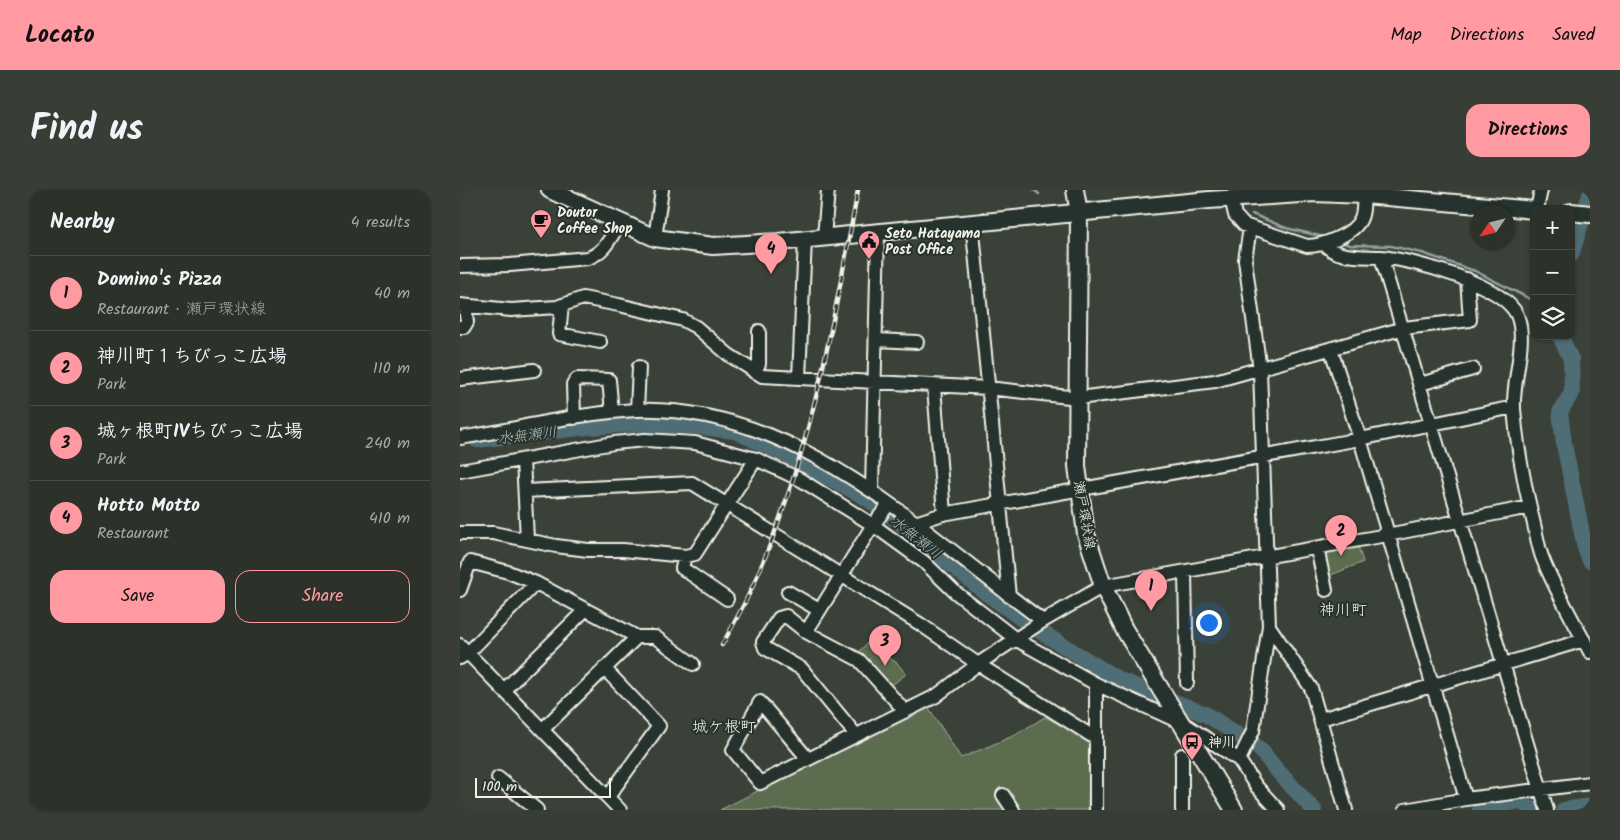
<!DOCTYPE html>
<html lang="en">
<head>
<meta charset="utf-8">
<style>
	body { margin:0; font-family:Kalam,"Klee One",sans-serif; background:#383d36; color:#f1f3f6 }
	.controls { position:absolute; right:15px; top:15px; display:grid; overflow:hidden; border-radius:10px; box-shadow:0 1px 4px #0004 }
	.controls button { width:45px; height:45px; display:grid; place-items:center; padding:0; border:0; border-bottom:1px solid #484c47; background:#2c312a; color:#f1f3f6; font:25px sans-serif }
	.compass { position:absolute; left:1010px; top:15px; width:45px; height:45px; border-radius:50%; background:#2c312a; box-shadow:0 1px 4px #0004; rotate:235deg }
	.scale { position:absolute; left:15px; bottom:12px; width:136px; box-sizing:border-box; padding-left:5px; border:2px solid #f4f1e8; border-top:0; font-size:14px; line-height:18px; white-space:nowrap; color:#f4f1e8; -webkit-text-stroke:4px #26332d; paint-order:stroke }
	.you { position:absolute; left:748px; top:432px; width:18px; height:18px; margin:-12px; border:4px solid #fff; border-radius:50%; background:#1a73e8; box-shadow:0 0 0 8px #1a73e833 }
	.badge { display:grid; place-items:center; width:32px; height:32px; border-radius:50%; background:#ff9aa2; color:#111; font-size:16px; font-weight:700 }
	.pin { position:absolute; translate:-50% -41px; filter:drop-shadow(0 1px 2px #0008) }
	.pin::after { content:''; position:absolute; top:26px; width:18px; height:15px; background:inherit; clip-path:polygon(0 0,100% 0,50% 100%) }
	.list { margin:0; padding:0; list-style:none }
	h2 { display:flex; justify-content:space-between; align-items:center; height:65px; margin:0; padding:0 20px; font-size:21px }
	h2 small { font-size:16px; font-weight:400; color:#a6a9a8 }
	.list li { display:grid; grid-template-columns:32px 1fr auto; gap:15px; align-items:center; box-sizing:border-box; height:75px; padding:0 20px; border-top:1px solid #484c47 }
	.list b { display:block; font-size:19px; white-space:nowrap }
	.list p { margin:0; font-size:16px; white-space:nowrap; color:#a6a9a8 }
	.list em { font-size:16px; font-style:normal; color:#a6a9a8 }
	.actions { display:flex; gap:10px; padding:15px 20px }
	.actions a { flex:1; padding:11px 0; border:1px solid #ff9aa2; border-radius:15px; text-align:center; font-size:18px; color:#ff9aa2 }
	.actions .main { background:#ff9aa2; color:#111 }
	.icon { flex:none; width:28px; height:28px; fill:none; stroke:currentColor; stroke-width:2; stroke-linecap:round; stroke-linejoin:round }
	.map { position:relative; flex:none; width:1130px; height:620px; overflow:hidden; border-radius:15px }
	header { display:flex; align-items:center; gap:30px; box-sizing:border-box; height:70px; padding:0 25px; background:#ff9aa2; color:#111 }
	header strong { font-size:24px }
	nav { display:flex; gap:28px; margin-inline-start:auto; font-size:18px }
	.intro { display:flex; align-items:center; justify-content:space-between; box-sizing:border-box; height:120px; padding:0 30px }
	h1 { margin:0; font-size:35px }
	.button { padding:12px 22px; border-radius:15px; background:#ff9aa2; color:#111; font-size:18px; font-weight:700 }
	main { display:flex; gap:30px; padding:0 30px }
	aside { flex:1; background:#2c312a; border-radius:15px; box-shadow:0 1px 4px #0004 }
	.map>svg:first-child { display:block }
	.green { fill:#5c6c4f; stroke:#a8ae9c }
	.lines { fill:none; stroke-linecap:round; stroke-linejoin:round }
	.stream { stroke:#91a2a3; stroke-width:2.5 }
	.river { stroke:#4f6d75; stroke-width:16 }
	.minor-casing { stroke:#f4f1e8; stroke-width:16 }
	.major-casing { stroke:#f4f1e8; stroke-width:20 }
	.minor { stroke:#26332d; stroke-width:12 }
	.major { stroke:#26332d; stroke-width:16 }
	.rail-casing { stroke:#f4f1e8; stroke-width:4.5 }
	.rail { stroke:#26332d; stroke-width:2.5; stroke-dasharray:8; stroke-linecap:butt }
	.labels { text-anchor:middle; stroke-width:4; stroke-linejoin:round; paint-order:stroke }
	.poi-label { font-size:14px; font-weight:bold; fill:#f4f1e8; stroke:#26332d; text-anchor:start }
	.street-label { font-size:14px; fill:#f4f1e8; stroke:#26332d }
	.water-label { font-size:15px; font-style:italic; fill:#b2bcba; stroke:#26332d }
	.quarter-label { font-size:16px; fill:#f4f1e8; stroke:#26332d }
</style>
</head>
<body>
<header>
<strong>Locato</strong>
<nav><a>Map</a><a>Directions</a><a>Saved</a></nav>
</header>
<div class="intro"><h1>Find us</h1><a class="button">Directions</a></div>
<main>
<aside>
<h2>Nearby<small>4 results</small></h2>
<ul class="list">
<li><span class="badge">1</span><div><b>Domino's Pizza</b><p>Restaurant · 瀬戸環状線</p></div><em>40 m</em></li>
<li><span class="badge">2</span><div><b>神川町１ちびっこ広場</b><p>Park</p></div><em>110 m</em></li>
<li><span class="badge">3</span><div><b>城ヶ根町IVちびっこ広場</b><p>Park</p></div><em>240 m</em></li>
<li><span class="badge">4</span><div><b>Hotto Motto</b><p>Restaurant</p></div><em>410 m</em></li>
</ul>
<div class="actions"><a class="main">Save</a><a>Share</a></div>
</aside>
<div class="map">
<svg width="1130" height="620" viewBox="0 0 1130 620">
	<rect width="100%" height="100%" fill="#3a4138"/>
	<filter id="ink" filterUnits="userSpaceOnUse"><feTurbulence type="fractalNoise" baseFrequency=".02" numOctaves="2"/><feDisplacementMap in="SourceGraphic" scale="10" xChannelSelector="R" yChannelSelector="G"/><feConvolveMatrix kernelMatrix="1 2 1 2 8 2 1 2 1" color-interpolation-filters="sRGB"/></filter>
	<g filter="url(#ink)">
		<path class="green" d="M897 353 903 372 866 387 860 361Z
			M407 453 437 473 446 484 428 498 398 463Z
			M467 515 501 568 553 546 585 527 630 550 628 620H260Z"/>
		<g class="lines">
			<path class="stream" d="M574 0 579 4
				M792 24 826 38 864 47
				M881 52 890 55 931 56 962 63 1015 81 1074 111"/>
			<path class="river" d="M1111 65 1130 5
				M1100 146 1111 169 1112 202 1100 222 1104 254 1125 358 1130 371
				M17 250 128 237 177 234 233 236 275 241 322 263 405 307 438 331 526 403 573 437 640 478 660 490 747 525 800 559 814 577 854 620
				M1020 620 1060 611 1073 620
				M1104 620 1130 616"/>
			<g class="minor-casing">
				<path id="minor" d="M771 8 775 25 784 35 847 56C863 56 895 44 901 28 904 21 903 12 904 5
					M1077 19 1081 0
					M512 32 549 406
					M364 47 368 0
					M195 48 202 0
					M864 53C874 69 904 66 921 67L1087 620
					M921 67C953 70 1043 94 1057 125 1068 151 1052 190 1054 219 1057 256 1064 294 1073 330 1076 342 1078 356 1082 367 1094 398 1114 432 1130 462
					M0 76 50 75 128 68C145 62 151 47 160 32
					M0 115 51 120 97 117 123 108 159 115 223 130 236 137 269 165 302 186 528 198 618 208 755 191 944 138 1010 130 1007 89
					M102 115 99 144 140 152
					M0 137H4L7 132 5 116
					M417 150 457 152
					M871 160 900 249 1006 609
					M294 182 299 174V141
					M339 188 345 49
					M0 189 74 180
					M960 194 1013 179
					M474 197 484 324
					M177 220 179 177
					M114 228 113 194 117 189 149 190 152 222
					M0 248C58 239 117 223 176 220 337 214 463 343 583 431L643 396 927 345 1070 317
					M63 270 67 349
					M0 281 154 253 185 250 235 253 296 269 341 290 413 335 464 372 495 402 557 450 636 494 726 535 779 570 796 596 818 620
					M412 300 418 42
					M65 301 232 293 460 434 518 474 635 548
					M429 314 413 335 346 442 399 470 444 520
					M458 332 483 324 900 249 1054 217
					M0 343H33L96 356 128 360H163L225 366 235 364 296 269
					M857 358 866 400
					M225 366 222 378 267 409
					M725 382 727 493
					M0 400 10 372 48 382 76 393 177 447 83 539
					M328 402 359 420
					M809 436 851 498 886 620
					M346 442 326 426 319 428 303 452 305 458 342 479 396 545
					M177 447H195L233 474
					M0 455 160 620
					M0 468 8 463 76 393
					M144 478 199 536 148 607
					M44 500 125 420
					M861 529 1124 450
					M722 565V620
					M348 569 300 512 273 560 300 593 476 506 518 474 583 431
					M779 570 793 541 809 436 800 180 785 70 790 38
					M38 588 77 620
					M543 605 553 620
					M636 620V494
					M945 620 1006 609 1130 593"/>
			</g>
			<g class="major-casing">
				<path id="major" d="M90 0 195 48 253 56 318 52 749 10 855 3 904 5 1074 20
					M615 0 619 23 617 276 626 344 643 396 664 439 774 620
					M1111 22 1130 24"/>
			</g>
			<use href="#minor" class="minor"/>
			<use href="#major" class="major"/>
			<g class="rail-casing">
				<path id="rail" d="M262 455C275 432 288 408 298 384 351 262 374 130 398 0"/>
			</g>
			<use href="#rail" class="rail"/>
		</g>
	</g>
	<defs>
		<g id="cafe-pin" transform="scale(1.125)"><path d="M0 17L-7.5 6A9.5 9.5 0 1 1 7.5 6Z" fill="#ff9aa2" stroke="#26332d"/><path d="M-5.5-4.5H6V0H3Q3 3.5 0 3.5H-2.5Q-5.5 3.5-5.5 0ZM3-3.2v2h1.7v-2ZM-6 4.5H4V6H-6Z" fill="#111"/></g>
		<g id="civic-pin" transform="scale(1.125)"><path d="M0 17L-7.5 6A9.5 9.5 0 1 1 7.5 6Z" fill="#ff9aa2" stroke="#26332d"/><path d="M-.6-6.5H3V-4.5H.6V-3L4-1V1h2V6H-6V1h2V-1L-.6-3ZM-1.2 2.5V6h2.4V2.5Z" fill="#111"/></g>
		<g id="bus-pin" transform="scale(1.125)"><path d="M0 17L-7.5 6A9.5 9.5 0 1 1 7.5 6Z" fill="#ff9aa2" stroke="#26332d"/><path d="M-5-6H5V4H4V6H2V4H-2V6H-4V4H-5ZM-3.5-4V0h7V-4ZM-3.5 1.2v1.5H-2V1.2ZM2 1.2v1.5H3.5V1.2Z" fill="#111"/></g>
	</defs>
	<g fill-rule="evenodd">
		<use href="#cafe-pin" x="81" y="30"/>
		<use href="#civic-pin" x="409" y="51"/>
		<use href="#bus-pin" x="732" y="552"/>
	</g>
	<g class="labels">
		<g class="poi-label">
			<text x="97" y="27">Doutor<tspan x="97" dy="16">Coffee Shop</tspan></text>
			<text x="425" y="48">Seto Hatayama<tspan x="425" dy="16">Post Office</tspan></text>
			<text x="748" y="557">神川</text>
		</g>
		<g class="street-label">
			<text transform="translate(625 325) rotate(80)" y="5">瀬戸環状線</text>
		</g>
		<g class="water-label">
			<text transform="translate(67 245) rotate(-7)" y="5">水無瀬川</text>
			<text transform="translate(456 347) rotate(38)" y="5">水無瀬川</text>
		</g>
		<g class="quarter-label">
			<text x="883" y="425">神川町</text>
			<text x="264" y="542">城ケ根町</text>
		</g>
	</g>
</svg>
<div class="controls">
<button>+</button>
<button>−</button>
<button><svg class="icon" aria-label="layers" viewBox="0 0 24 24"><path d="M12 4l9 5-9 5-9-5zM3 14l9 5 9-5"/></svg></button>
</div>
<svg class="compass" viewBox="-18 -18 36 36"><path d="M0-13l5 13h-10z" fill="#e53935"/><path d="M0 13l5-13h-10z" fill="#a6a9a8"/></svg>
<div class="scale">100 m</div>
<div class="you"></div>
<div class="pin badge" style="left:691px;top:421px">1</div>
<div class="pin badge" style="left:881px;top:366px">2</div>
<div class="pin badge" style="left:425px;top:476px">3</div>
<div class="pin badge" style="left:311px;top:84px">4</div>
</div>
</main>
</body>
</html>
